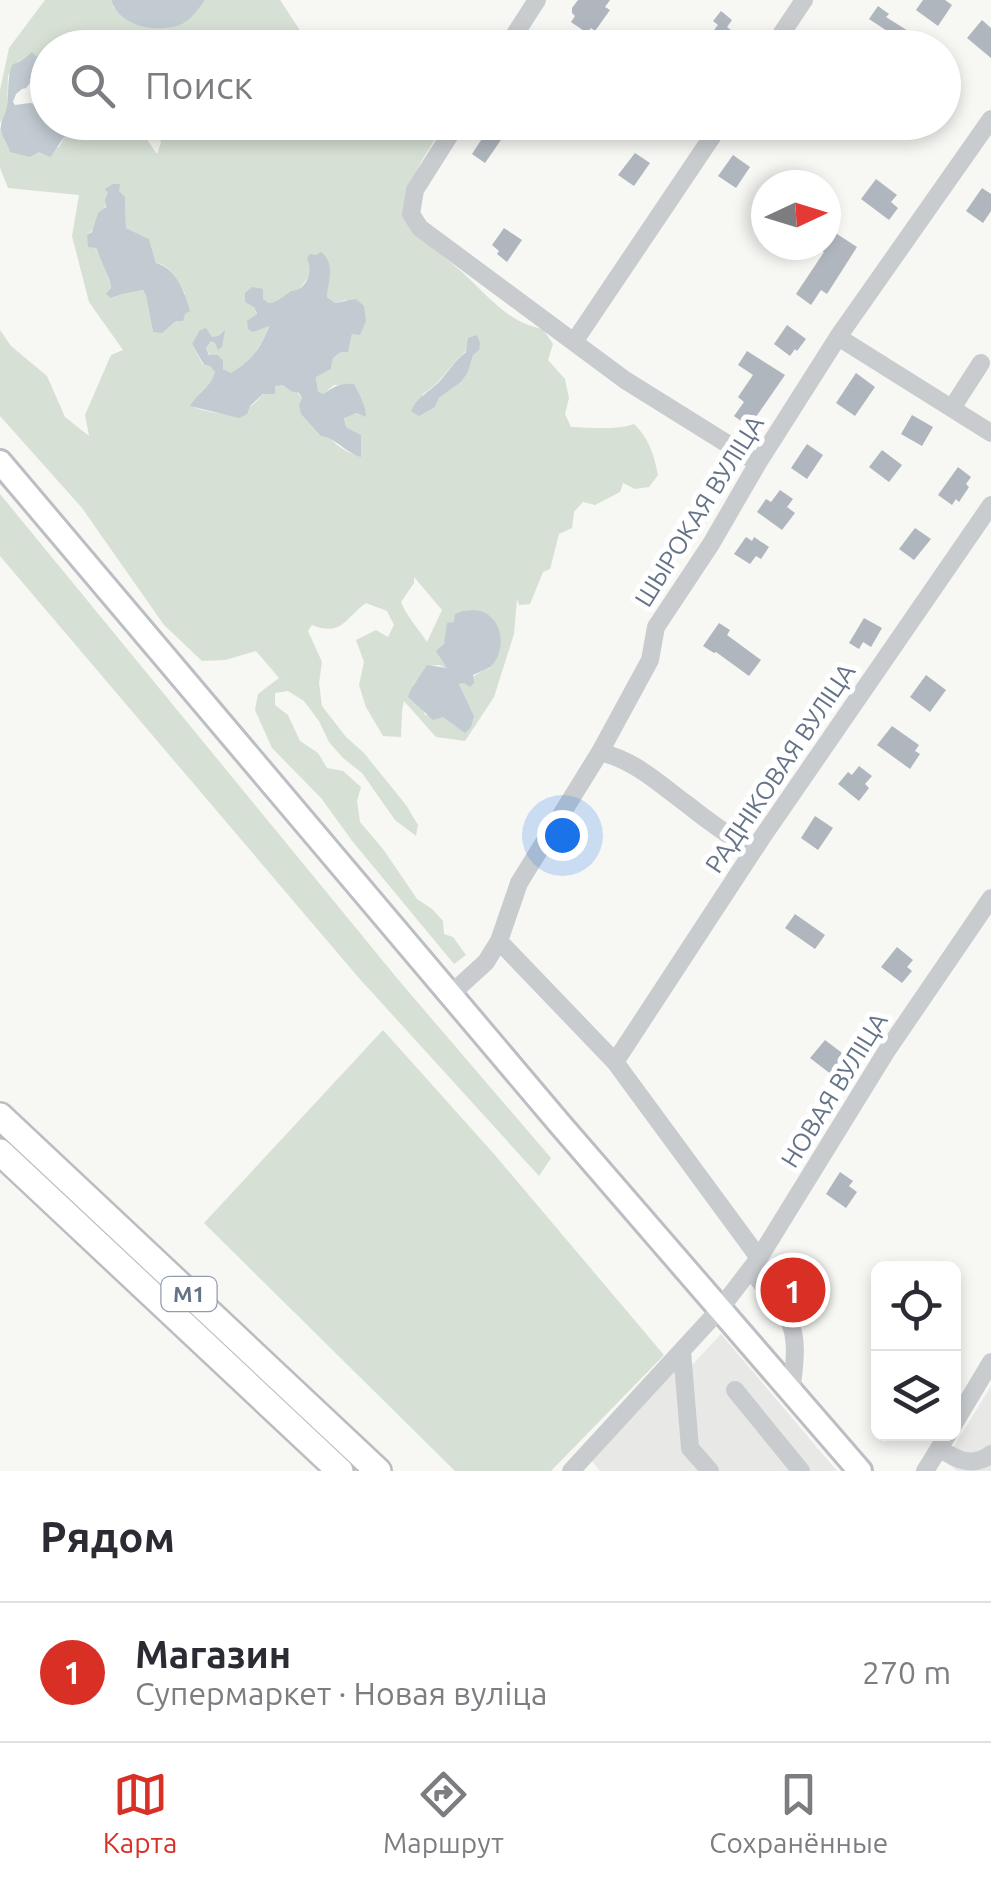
<!DOCTYPE html>
<html lang="ru">
<head>
<meta charset="utf-8">
<style>
	body { margin:0; font-family:Ubuntu,sans-serif; background:#f2f2f3; color:#2b2b33 }
	.controls { position:absolute; right:30px; bottom:30px; display:grid; overflow:hidden; border-radius:15px; box-shadow:0 5px 15px #0003 }
	.controls button { width:90px; height:90px; display:grid; place-items:center; padding:0; border:0; border-bottom:2px solid #e1e1e2; background:#fff; color:#2b2b33; font:50px sans-serif }
	.compass { position:absolute; left:751px; top:170px; width:90px; height:90px; border-radius:50%; background:#fff; box-shadow:0 5px 15px #0003; rotate:86deg }
	.you { position:absolute; left:562px; top:835px; width:35px; height:35px; margin:-25px; border:8px solid #fff; border-radius:50%; background:#1a73e8; box-shadow:0 0 0 15px #1a73e833 }
	.badge { display:grid; place-items:center; width:65px; height:65px; border-radius:50%; background:#d93025; color:#fff; font-size:32px; font-weight:700 }
	.pin { position:absolute; translate:-50% -50%; border:5px solid #fff; box-shadow:0 2px 10px #0006 }
	.list { margin:0; padding:0; list-style:none }
	h2 { display:flex; justify-content:space-between; align-items:center; height:130px; margin:0; padding:0 40px; font-size:42px }
	h2 small { font-size:32px; font-weight:400; color:#7c7c81 }
	.list li { display:grid; grid-template-columns:65px 1fr auto; gap:30px; align-items:center; box-sizing:border-box; height:140px; padding:0 40px; border-top:2px solid #e1e1e2 }
	.list b { display:block; font-size:38px; white-space:nowrap }
	.list p { margin:0; font-size:32px; white-space:nowrap; color:#7c7c81 }
	.list em { font-size:32px; font-style:normal; color:#7c7c81 }
	.icon { flex:none; width:55px; height:55px; fill:none; stroke:currentColor; stroke-width:2; stroke-linecap:round; stroke-linejoin:round }
	.map { position:relative; flex:none; width:991px; height:1471px; overflow:hidden }
	.search { position:absolute; background:#fff; box-shadow:0 5px 15px #0003; left:30px; right:30px; top:30px; height:110px; display:flex; align-items:center; gap:25px; box-sizing:border-box; padding:0 35px; border-radius:55px; color:#7c7c81; font-size:38px }
	.sheet { height:270px; background:#fff }
	nav { display:flex; justify-content:space-around; align-items:center; box-sizing:border-box; height:140px; border-top:2px solid #e1e1e2; background:#fff; font-size:28px; color:#7c7c81 }
	nav a { display:grid; justify-items:center; gap:5px }
	nav .on { color:#d93025 }
	.map>svg:first-child { display:block }
	.built { fill:#e8e8e7 }
	.green { fill:#d7e0d4; fill-rule:evenodd }
	.water { fill:#c1cbd1 }
	.building { fill:#afb6bd }
	.lines { fill:none; stroke-linecap:round; stroke-linejoin:round }
	.major-casing { stroke:#bbbec2; stroke-width:28 }
	.highway-casing { stroke:#bbbdc0; stroke-width:30 }
	.minor { stroke:#c9cccf; stroke-width:18 }
	.major { stroke:#fff; stroke-width:22 }
	.highway { stroke:#fff; stroke-width:25 }
	.labels { text-anchor:middle; stroke-width:10; stroke-linejoin:round; paint-order:stroke }
	.shield { fill:#fff; stroke:#929dab; stroke-width:2.5 }
	.shield-label { font-size:22px; font-weight:bold; fill:#647387 }
	.street-label { font-size:25px; fill:#647387; stroke:#fff }
</style>
</head>
<body>
<div class="map">
<svg width="991" height="1471" viewBox="0 0 991 1471">
	<rect width="100%" height="100%" fill="#f7f7f4"/>
	<path class="built" d="M721 1334 837 1471H600L592 1461 677 1368 693 1364Z
		M991 1386V1471H957L945 1461Z"/>
	<path class="green" d="M45 0H111L114 8 185 23 205 0H280L311 47 48 48 47 56 18 61 8 76 7 112 0 123V90L9 48Z
		M92 123H144L146 125 143 134 157 154 161 142 155 127 160 123H446C426 152 405 183 404 220 422 239 442 255 462 272 488 295 507 323 543 329L553 344 548 360 565 379 569 398 565 414 571 427C590 428 618 430 634 424 649 438 654 455 658 475L649 487 635 489 623 483 620 492 595 505 583 502 574 512 572 528 559 534 550 569 543 572 530 604 519 605 517 599 514 634 494 697 465 741 436 737 404 701 402 711 401 737 383 736 366 707 359 685 364 662 356 640 376 630 388 637 394 625 387 611 366 603C345 618 342 637 312 625L308 631 322 662 319 683 322 706 346 737 364 753 406 805 418 825 416 836 395 820 362 773 343 758 329 742 319 721 304 701 288 691 275 693V705L288 715 300 741 318 753 327 768 343 771 361 787 357 801 360 822 383 849 417 899 432 909 443 921 444 934 453 937 466 955 454 964 353 842 321 798 272 748 255 710 258 694 279 678 256 651 225 660 202 661 164 625 82 508 0 416V330L11 346 47 376 65 417 89 436 85 415 111 355 123 350 89 302 72 236 79 195 8 188 0 168V127L9 145 39 152 59 147 68 131 92 127ZM119 191 125 198 126 228 149 239 156 263C171 265 178 281 185 293 177 317 181 327 153 332L146 296 143 290 121 294 112 298 107 294 111 289C107 269 98 251 87 235 99 227 105 208 109 193ZM311 268 328 283 327 297 335 303 346 300 352 334 348 351 341 352 333 358 331 369 316 376 318 391 323 394 334 385H354C360 395 366 404 365 416L358 413 344 417 346 427 361 435V456C317 448 310 388 283 385 269 383 261 399 251 406 231 419 211 413 191 406 197 392 210 388 215 372L210 366 203 365 192 344 218 336 223 331 215 342 211 341 206 348C211 359 221 368 231 374 251 360 261 348 269 325L253 332 257 315 254 307 263 299 269 303 282 301 291 291 299 289 311 274ZM468 343 467 374 461 382 439 398 435 407 419 415 423 394C442 383 450 364 466 351ZM414 577 442 610 427 642C418 628 407 617 401 602L414 583ZM454 622 490 668C478 671 470 681 459 684L474 716 443 717 425 715 412 686 427 666 439 665 448 669 441 656 447 632Z
		M0 494 401 983 551 1158 539 1176 358 977 0 556Z
		M383 1030 494 1154 664 1355 551 1471H455L204 1223Z"/>
	<path class="water" d="M111 0H205C199 8 191 20 182 24 157 34 120 27 111 0Z
		M32 52 37 57 47 56V80L29 84 26 88 22 89 16 94 13 102 15 105 30 103 47 106 48 122 92 123V127L87 132C64 126 63 142 50 157L39 152 30 157 10 152C8 143 2 138 1 129 0 120 6 115 7 106 9 92 7 79 12 65L24 59Z
		M113 184H120L119 191 125 197 126 228 149 239 156 263C176 268 185 292 190 311L185 314 183 321H176L162 333 153 332 146 296 143 290 122 294 111 298 106 294 111 288 109 279 96 248 88 247 87 235 92 232 98 213 106 207 105 200 108 193 105 189Z
		M321 252C336 264 328 280 327 297L335 303 356 299 364 306 366 321 360 335 352 334 348 352H341L333 358 331 369 316 377 318 391 323 394C334 387 339 383 354 384 360 395 366 405 366 417L357 413 344 418 346 427 361 435V457C346 453 336 438 321 436L301 414 299 405 302 398 299 393 291 391 283 385 275 386V394H263L250 406 247 414 239 418 190 406C198 392 210 388 215 372L210 366 204 365 192 344 200 330 206 328 212 337 218 336 225 330 222 347 218 350 215 343 211 341 206 348 209 355H218L223 361V369L231 373C251 361 261 348 269 326L253 332 248 329 247 321 257 314 254 307 245 302V293L252 287 263 289V299L269 303C280 301 282 297 291 291 294 290 297 290 299 289 310 281 312 270 307 258L310 254 316 255Z
		M477 335 480 343 479 350 473 355 467 374 461 382 439 398 435 407 419 416 411 411C417 397 428 393 439 382 449 371 455 360 466 352L468 338Z
		M463 611C472 610 480 609 487 614 503 624 505 650 493 664 488 670 480 671 473 675L474 683 470 687 464 683 459 684 474 716 471 727 465 733 443 717 433 720 408 697 412 687 427 665 447 668 436 651 444 644 447 623 454 622 455 614Z"/>
	<path class="building" d="M578 0H610L605 7 610 10 595 31 591 28 587 33 571 22 575 16 572 13V8Z
		M923 0H945L952 5 938 26 916 10Z
		M878 6 889 14 886 17 913 34 907 44 869 19Z
		M721 11 732 20 727 27 737 35 728 48H716L706 40 718 25 713 21Z
		M982 20 991 28V58L967 38Z
		M491 125 505 134 485 163 472 154Z
		M635 153 650 163 634 186 618 175Z
		M733 155 750 167 736 188 718 176Z
		M876 179 897 195 891 202 898 208 889 220 861 199Z
		M982 188 991 194V211L983 223 966 211Z
		M504 228 522 240 507 262 497 254 499 251 492 245Z
		M834 232 857 247 827 294 821 290 811 305 796 294 824 252 822 251Z
		M787 325 806 339 797 351 795 349 790 356 774 344Z
		M747 351 785 375 749 427 734 416 744 402 738 397 753 375 738 365Z
		M856 373 875 387 855 416 836 403Z
		M912 415 933 427 922 446 901 434Z
		M807 444 823 455 807 479 791 468Z
		M882 450 902 465 889 482 869 467Z
		M958 467 971 477 966 484 969 487 959 502 956 499 952 505 938 495Z
		M780 490 793 499 787 507 795 513 782 530 757 512 766 499 771 502Z
		M915 528 931 539 914 560 899 549Z
		M746 537 752 541 754 537 769 547 761 559 756 556 750 564 734 554Z
		M864 618 882 628 871 647 863 642 859 649 849 643Z
		M719 623 730 630 727 635 761 660 749 676 716 652 714 653 703 646Z
		M926 675 946 690 930 712 910 697Z
		M892 726 919 745 915 751 920 754 910 769 877 745Z
		M859 766 872 776 865 784 869 788 859 801 838 784 848 772 852 775Z
		M815 816 833 828 818 850 801 838Z
		M795 914 825 935 815 949 785 928Z
		M897 947 913 960 907 967 912 971 902 983 881 967Z
		M825 1040 850 1059 836 1078 810 1058Z
		M840 1172 853 1181 849 1186 857 1192 846 1208 826 1194Z
		M786 1258 821 1298 805 1313 784 1290 793 1282 778 1266Z"/>
	<g class="lines">
		<g class="major-casing">
			<path id="major" d="M0 462 559 1123 860 1471"/>
		</g>
		<g class="highway-casing">
			<path id="highway" d="M0 1116 378 1471
				M0 1152 340 1471"/>
		</g>
		<path class="minor" d="M506 48 537 0
			M772 48 804 0
			M458 122 415 190 411 214 420 228 625 380 758 463
			M838 337 991 433
			M574 342 722 122
			M952 408 981 363
			M600 752C636 761 658 783 688 805 709 822 731 837 753 851
			M499 941 615 1062 759 1258
			M451 994 486 962 499 941 519 883 600 752 650 660 656 627 711 544 758 463 838 337 991 119
			M615 1062 761 839 991 505
			M750 1270C793 1320 801 1323 791 1391
			M682 1351 690 1448 710 1471
			M735 1390 801 1471
			M954 1424 991 1362
			M939 1448C956 1460 974 1468 991 1454
			M571 1471 720 1309 759 1258 886 1052 991 898
			M925 1471 948 1434"/>
		<use href="#major" class="major"/>
		<use href="#highway" class="highway"/>
	</g>
	<g class="labels">
		<rect class="shield" x="161.5" y="1277" width="55" height="34" rx="8"/>
		<g class="shield-label">
			<text x="189" y="1302">М1</text>
		</g>
		<g class="street-label">
			<text transform="translate(699 511) rotate(-58)" y="9">ШЫРОКАЯ ВУЛІЦА</text>
			<text transform="translate(780 768) rotate(-56)" y="9">РАДНІКОВАЯ ВУЛІЦА</text>
			<text transform="translate(834 1090) rotate(-58)" y="9">НОВАЯ ВУЛІЦА</text>
		</g>
	</g>
</svg>
<div class="controls">
<button><svg class="icon" aria-label="locate" viewBox="0 0 24 24"><circle cx="12" cy="12" r="6"/><path d="M12 2v4M12 18v4M2 12h4M18 12h4"/></svg></button>
<button><svg class="icon" aria-label="layers" viewBox="0 0 24 24"><path d="M12 4l9 5-9 5-9-5zM3 14l9 5 9-5"/></svg></button>
</div>
<svg class="compass" viewBox="-18 -18 36 36"><path d="M0-13l5 13h-10z" fill="#e53935"/><path d="M0 13l5-13h-10z" fill="#7c7c81"/></svg>
<div class="you"></div>
<div class="pin badge" style="left:793px;top:1290px">1</div>
<div class="search"><svg class="icon" aria-label="search" viewBox="0 0 24 24"><circle cx="10" cy="10" r="6"/><path d="M15 15l6 6"/></svg>Поиск</div>
</div>
<section class="sheet">
<h2>Рядом<small></small></h2>
<ul class="list">
<li><span class="badge">1</span><div><b>Магазин</b><p>Супермаркет · Новая вуліца</p></div><em>270 m</em></li>
</ul>
</section>
<nav>
<a class="on"><svg class="icon" aria-label="map" viewBox="0 0 24 24"><path d="M3 6l6-2 6 2 6-2v14l-6 2-6-2-6 2zM9 4v14M15 6v14"/></svg>Карта</a>
<a><svg class="icon" aria-label="directions" viewBox="0 0 24 24"><path d="M12 3l9 9-9 9-9-9zM9 14v-3h6M13 9l2 2-2 2"/></svg>Маршрут</a>
<a><svg class="icon" aria-label="saved" viewBox="0 0 24 24"><path d="M7 4h10v16l-5-4-5 4z"/></svg>Сохранённые</a>
</nav>
</body>
</html>
